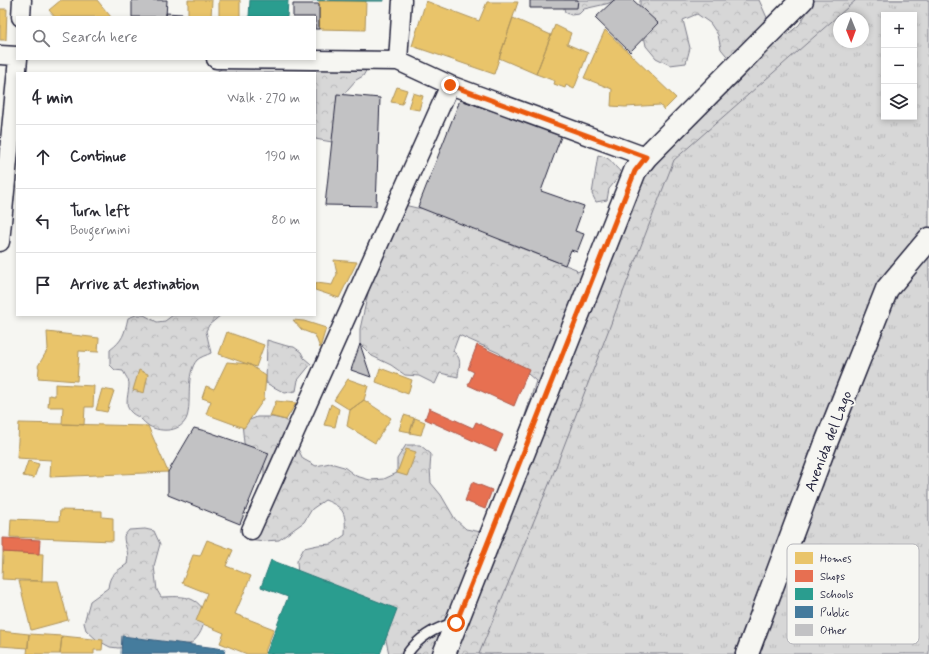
<!DOCTYPE html>
<html lang="en">
<head>
<meta charset="utf-8">
<style>
	body { margin:0; font-family:Mynerve,sans-serif; background:#f2f2f3; color:#2b2b33 }
	.controls { position:absolute; right:12px; top:12px; display:grid; overflow:hidden; border-radius:0px; box-shadow:0 2px 6px #0003 }
	.controls button { width:36px; height:36px; display:grid; place-items:center; padding:0; border:0; border-bottom:1px solid #e1e1e2; background:#fff; color:#2b2b33; font:20px sans-serif }
	.compass { position:absolute; left:833px; top:12px; width:36px; height:36px; border-radius:50%; background:#fff; box-shadow:0 2px 6px #0003; rotate:179deg }
	.stop { position:absolute; width:12px; height:12px; margin:-9px; border:3px solid #ea580c; border-radius:50%; background:#fff }
	.stop.end { background:#ea580c; border-color:#fff; box-shadow:0 1px 4px #0008 }
	.list { margin:0; padding:0; list-style:none }
	h2 { display:flex; justify-content:space-between; align-items:center; height:52px; margin:0; padding:0 16px; font-size:17px }
	h2 small { font-size:13px; font-weight:400; color:#7c7c81 }
	.list li { display:grid; grid-template-columns:26px 1fr auto; gap:12px; align-items:center; box-sizing:border-box; height:64px; padding:0 16px; border-top:1px solid #e1e1e2 }
	.list b { display:block; font-size:15px; white-space:nowrap }
	.list p { margin:0; font-size:13px; white-space:nowrap; color:#7c7c81 }
	.list em { font-size:13px; font-style:normal; color:#7c7c81 }
	.icon { flex:none; width:22px; height:22px; fill:none; stroke:currentColor; stroke-width:2; stroke-linecap:round; stroke-linejoin:round }
	.map { position:relative; flex:none; width:929px; height:654px; overflow:hidden }
	.search { position:absolute; background:#fff; box-shadow:0 2px 6px #0003; left:16px; top:16px; width:300px; height:44px; display:flex; align-items:center; gap:10px; box-sizing:border-box; padding:0 14px; border-radius:0px; color:#7c7c81; font-size:15px }
	.panel { position:absolute; background:#fff; box-shadow:0 2px 6px #0003; left:16px; top:72px; width:300px; height:244px; border-radius:0px }
	.map>svg:first-child { display:block }
	.forest { fill:url(#forest-crowns); stroke:#7c7c89; fill-rule:evenodd }
	.park { fill:url(#park-tufts); stroke:#7c7c89; fill-rule:evenodd }
	.homes { fill:#e9c46a; stroke:#ad935c }
	.shops { fill:#e76f51; stroke:#ac584a }
	.schools { fill:#2a9d8f; stroke:#287876 }
	.public { fill:#457b9d; stroke:#3a6080 }
	.building { fill:#c2c2c4; stroke:#22223b }
	.lines { fill:none; stroke-linecap:round; stroke-linejoin:round }
	.lane-casing { stroke:#22223b; stroke-width:12 }
	.street-casing { stroke:#22223b; stroke-width:21 }
	.secondary-casing { stroke:#22223b; stroke-width:25 }
	.lane { stroke:#f6f6f2; stroke-width:9 }
	.street { stroke:#f6f6f2; stroke-width:18 }
	.secondary { stroke:#f6f6f2; stroke-width:22 }
	.route { stroke:#ea580c; stroke-width:5 }
	.labels { text-anchor:middle; stroke-width:4; stroke-linejoin:round; paint-order:stroke }
	.street-label { font-size:15px; fill:#22223b; stroke:#f6f6f2 }
	.key { fill:#f6f6f2; stroke:#b6b6bb; stroke-width:1 }
	.key-label { font-size:11px; fill:#22223b }
</style>
</head>
<body>
<div class="map">
<svg width="929" height="654" viewBox="0 0 929 654">
	<defs>
		<pattern id="forest-crowns" width="20" height="18" patternUnits="userSpaceOnUse"><rect width="20" height="18" fill="#d7d7d7"/><path d="M2 6a3 3 0 1 1 6 0M12 15a3 3 0 1 1 6 0" fill="none" stroke="#b8b8b9"/></pattern>
		<pattern id="park-tufts" width="24" height="20" patternUnits="userSpaceOnUse"><rect width="24" height="20" fill="#d7d7d7"/><path d="M3 7l-1-3M5 7V3M7 7l1-3M15 17l-1-3M17 17v-4M19 17l1-3" fill="none" stroke="#b8b8b9"/></pattern>
	</defs>
	<rect width="100%" height="100%" fill="#f6f6f2"/>
	<filter id="ink" filterUnits="userSpaceOnUse"><feTurbulence type="fractalNoise" baseFrequency=".025" numOctaves="2"/><feDisplacementMap in="SourceGraphic" scale="8" xChannelSelector="R" yChannelSelector="G"/><feConvolveMatrix kernelMatrix="1 2 1 2 8 2 1 2 1" color-interpolation-filters="sRGB"/></filter>
	<g filter="url(#ink)">
		<path class="forest" d="M564 0H617L606 4 584 9 579 14 571 15 565 12 563 5Z
			M640 0H759L774 33 788 34 799 25 815 0H929L914 15H884L551 654H389L383 627 298 577 297 561 304 548 318 545 332 544 345 535C346 513 345 508 325 500L312 509 304 522 279 540 264 541 248 539V524L264 482V466L253 456 244 443 242 423 257 417H272L286 420 295 432 297 447 303 459 316 466 330 463 344 467 356 476 370 480 384 479 397 473V459L406 445H420L431 454 430 468 431 483 441 495 455 519 466 529 481 532 522 425 536 381 528 374 514 367 499 353 459 335 453 351C463 360 459 364 458 377L440 373 435 384 419 376 405 375 391 365 372 356 360 344V329L368 293 365 289 404 205 417 208 455 207 492 227 500 240 576 269 577 272 584 269 593 258 620 204 731 61 721 49 718 35 710 23 697 14 683 20 690 48 686 63 670 65 656 58 646 46 640 16ZM839 18H863V42H839Z
			M315 50 367 69 363 76 356 80 341 97 351 125 332 142 315 139V73H215L227 65 315 59Z
			M598 155C613 158 611 164 622 173L609 189 607 200 596 202 592 194Z
			M136 315H144L157 322 165 321 173 315H221L209 325 206 331 211 353C207 355 200 357 197 360 185 374 192 402 187 417 182 432 161 433 149 426 146 424 143 421 140 418 137 416 132 414 130 411 124 404 129 393 129 384 129 380 125 375 123 371L115 370 110 365V350C123 340 124 335 128 318Z
			M267 340 287 346 294 347 301 352 304 358 311 364 298 380 296 391 285 393 266 383Z
			M145 529 154 531 160 544 154 566 157 590 161 597C171 597 184 595 193 600 212 609 204 635 190 644L118 648 110 647 97 640 86 630 84 623 90 601 108 588C110 573 115 573 127 564 130 550 124 548 124 536L129 530Z"/>
		<path class="park" d="M856 0H929V654H479L552 477 674 160ZM884 15H914V117H884ZM839 18H863V42H839Z"/>
		<path class="homes" d="M61 0H97L111 17H55L49 10Z
			M188 0H212L211 17H188Z
			M219 0H240V17H219Z
			M319 1H366L365 30 319 29Z
			M426 1 479 21 487 2H518L494 74 412 46Z
			M0 9H7L6 40H0Z
			M513 18 551 35 536 74 499 58Z
			M555 25 571 33 567 44 588 53 574 89 566 85 565 88 554 84 555 81 536 74Z
			M605 30 676 98 664 110 660 105 625 107 611 106 612 89 584 78Z
			M397 87 407 90 402 104 391 102Z
			M413 93 423 96 419 110 408 108Z
			M334 260 357 262 339 298 315 290V284L317 283 332 285 337 274Z
			M293 320 304 321 326 328 320 348 315 335 302 330Z
			M47 332 99 338 98 352 79 351 77 381 38 378 39 368 38 366 48 349Z
			M227 332 264 345 256 367 219 354Z
			M227 362 249 364 266 376 264 399 244 428 206 414 211 401 202 398 206 386 214 389Z
			M380 368 412 380 408 394 376 382Z
			M139 370 148 374 144 393 133 390Z
			M348 379 368 386 364 400 350 410 334 400Z
			M55 384 94 386 93 407H85L84 425 62 424 63 407H48L49 395 55 396Z
			M102 389 114 391 107 412 96 410Z
			M364 400 391 418 375 443 347 426 350 410Z
			M276 401 296 403 286 420 270 416Z
			M331 404 339 409 335 427 324 425Z
			M404 415 414 418 410 432 399 430Z
			M415 418 425 422 421 435 410 433Z
			M19 423 148 426 168 472 50 477 51 460 17 458Z
			M406 449 416 452 407 476 397 473Z
			M28 461 39 464 34 478 23 476Z
			M60 510 102 511V517L113 518V541L10 537 11 519 59 521Z
			M207 540 233 550 226 566 251 576 235 614 274 629 264 654H247L220 643 224 633 196 621 207 593 182 583 193 555 200 556Z
			M3 552 43 554 42 581 2 579Z
			M19 581H58L68 620 31 630Z
			M0 631 29 634 28 648 0 646Z
			M29 634 62 636 60 654H27Z
			M62 636 103 640 102 650H94V654H60Z"/>
		<path class="shops" d="M477 345 529 369 514 406 468 385 474 372 468 369Z
			M429 408 473 428 476 422 503 435 496 451 425 419Z
			M472 482 492 490 485 509 465 501Z
			M3 538 40 540 39 554 3 552Z"/>
		<path class="schools" d="M250 0H288L287 17H249Z
			M302 0H384V1H366Z
			M271 560 397 609 380 654H266L288 597 261 587Z"/>
		<path class="public" d="M122 636 225 649 224 654H121Z"/>
		<path class="building" d="M132 0H167L166 17H132Z
			M530 0H578L577 8H530Z
			M614 0H633L658 23 630 52 595 18Z
			M293 4H319V29H315V17H293Z
			M166 13 182 14V17H166Z
			M337 94 380 98 376 206 325 205Z
			M460 100 562 134 541 191 584 206 575 231 584 234 577 252 571 250 565 265 418 207Z
			M360 344 371 377 351 370Z
			M194 428 209 432 269 453 240 524 168 495V472Z"/>
		<g class="lines">
			<g class="lane-casing">
				<path id="lane" d="M407 654C419 637 434 628 454 623"/>
			</g>
			<g class="street-casing">
				<path id="street" d="M21 17 22 0
					M0 55 17 56
					M216 59 398 61 450 85 646 157
					M398 61 402 0
					M0 242 18 59
					M251 530 450 85"/>
			</g>
			<g class="secondary-casing">
				<path id="secondary" d="M444 654 635 171 646 157 802 0
					M747 654 826 443 887 289 929 239"/>
			</g>
			<use href="#lane" class="lane"/>
			<use href="#street" class="street"/>
			<use href="#secondary" class="secondary"/>
		</g>
	</g>
	<g class="lines" filter="url(#ink)">
		<path class="route" d="M450 85 646 157 635 171 456 623"/>
	</g>
	<g class="labels">
		<g class="street-label">
			<text transform="translate(828 441) rotate(-69)" y="5">Avenida del Lago</text>
		</g>
	</g>
	<rect x="787" y="544" width="132" height="100" rx="6" class="key"/>
	<rect x="795" y="552" width="18" height="12" fill="#e9c46a"/>
	<rect x="795" y="570" width="18" height="12" fill="#e76f51"/>
	<rect x="795" y="588" width="18" height="12" fill="#2a9d8f"/>
	<rect x="795" y="606" width="18" height="12" fill="#457b9d"/>
	<rect x="795" y="624" width="18" height="12" fill="#c2c2c4"/>
	<g class="key-label">
		<text x="820" y="562">Homes</text>
		<text x="820" y="580">Shops</text>
		<text x="820" y="598">Schools</text>
		<text x="820" y="616">Public</text>
		<text x="820" y="634">Other</text>
	</g>
</svg>
<div class="controls">
<button>+</button>
<button>−</button>
<button><svg class="icon" aria-label="layers" viewBox="0 0 24 24"><path d="M12 4l9 5-9 5-9-5zM3 14l9 5 9-5"/></svg></button>
</div>
<svg class="compass" viewBox="-18 -18 36 36"><path d="M0-13l5 13h-10z" fill="#e53935"/><path d="M0 13l5-13h-10z" fill="#7c7c81"/></svg>
<div class="stop" style="left:456px;top:623px"></div>
<div class="stop end" style="left:450px;top:85px"></div>
<div class="search"><svg class="icon" aria-label="search" viewBox="0 0 24 24"><circle cx="10" cy="10" r="6"/><path d="M15 15l6 6"/></svg>Search here</div>
<section class="panel">
<h2>4 min<small>Walk · 270 m</small></h2>
<ul class="list">
<li><svg class="icon" aria-label="ahead" viewBox="0 0 24 24"><path d="M12 20V5M6 11l6-6 6 6"/></svg><div><b>Continue</b></div><em>190 m</em></li>
<li><svg class="icon" aria-label="left" viewBox="0 0 24 24"><path d="M17 20v-9H6M10 6l-5 5 5 5"/></svg><div><b>Turn left</b><p>Bougermini</p></div><em>80 m</em></li>
<li><svg class="icon" aria-label="arrive" viewBox="0 0 24 24"><path d="M6 21V4h12l-3 4 3 4H6"/></svg><div><b>Arrive at destination</b></div></li>
</ul>
</section>
</div>
</body>
</html>
